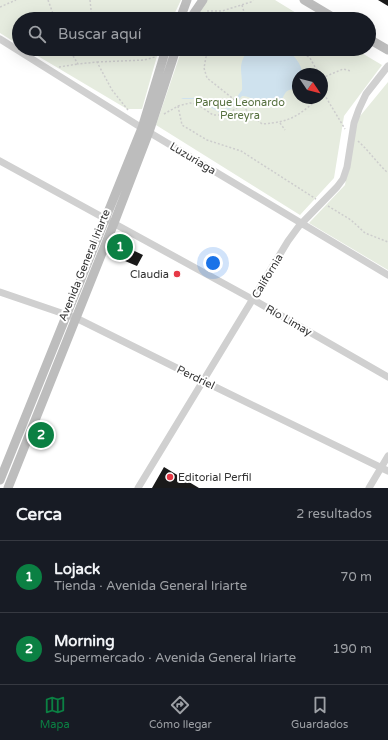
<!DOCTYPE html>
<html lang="es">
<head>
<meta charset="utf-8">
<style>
	body { margin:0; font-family:"Varela Round",sans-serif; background:#20242c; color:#f1f3f6 }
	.compass { position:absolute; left:292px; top:68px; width:36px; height:36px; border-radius:50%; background:#171b24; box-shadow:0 4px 16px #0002; rotate:125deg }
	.you { position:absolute; left:213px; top:263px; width:14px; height:14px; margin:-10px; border:3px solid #fff; border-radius:50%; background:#1a73e8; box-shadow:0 0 0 6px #1a73e833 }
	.badge { display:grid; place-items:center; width:26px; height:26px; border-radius:50%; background:#0b8043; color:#fff; font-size:13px; font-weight:700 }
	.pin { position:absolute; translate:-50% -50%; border:2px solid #fff; box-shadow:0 1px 4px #0006 }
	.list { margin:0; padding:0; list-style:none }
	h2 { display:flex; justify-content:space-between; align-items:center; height:52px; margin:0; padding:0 16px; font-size:17px }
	h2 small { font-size:13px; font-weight:400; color:#9ea1a6 }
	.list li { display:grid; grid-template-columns:26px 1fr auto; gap:12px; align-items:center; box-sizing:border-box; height:72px; padding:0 16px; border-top:1px solid #363941 }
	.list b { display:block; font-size:15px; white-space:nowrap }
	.list p { margin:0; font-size:13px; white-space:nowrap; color:#9ea1a6 }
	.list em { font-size:13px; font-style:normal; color:#9ea1a6 }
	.icon { flex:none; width:22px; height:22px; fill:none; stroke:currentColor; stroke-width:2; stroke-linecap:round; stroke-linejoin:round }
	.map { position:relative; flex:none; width:388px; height:488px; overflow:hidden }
	.search { position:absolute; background:#171b24; box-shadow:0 4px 16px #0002; left:12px; right:12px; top:12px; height:44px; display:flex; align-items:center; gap:10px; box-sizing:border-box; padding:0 14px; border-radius:22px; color:#9ea1a6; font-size:15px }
	.sheet { height:196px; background:#171b24 }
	nav { display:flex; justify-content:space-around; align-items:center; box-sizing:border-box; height:56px; border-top:1px solid #363941; background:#171b24; font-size:11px; color:#9ea1a6 }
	nav a { display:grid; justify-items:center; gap:2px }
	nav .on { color:#0b8043 }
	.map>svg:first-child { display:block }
	.green { fill:#e6ecdf; fill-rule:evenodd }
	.water { fill:#cfe2ee }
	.building { fill:#1a1a1a }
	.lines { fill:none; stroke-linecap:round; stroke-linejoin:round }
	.path { stroke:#cdcdcd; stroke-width:1.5; stroke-dasharray:2 2; stroke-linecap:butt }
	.minor { stroke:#d0d0d0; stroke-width:7 }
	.secondary { stroke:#bdbdbd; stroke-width:9 }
	.poi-dot { fill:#e63946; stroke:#fff; stroke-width:1.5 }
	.labels { text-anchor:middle; stroke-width:4; stroke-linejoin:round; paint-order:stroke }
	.park-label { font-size:11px; fill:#56703f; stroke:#fff }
	.street-label { font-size:11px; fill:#333; stroke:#fff }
	.poi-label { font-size:11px; fill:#333; stroke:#fff; text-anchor:end }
</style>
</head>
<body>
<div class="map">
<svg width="388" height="488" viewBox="0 0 388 488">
	<rect width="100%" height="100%" fill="#fff"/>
	<path class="green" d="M0 0H181L172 19H19V45L0 33Z
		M206 0H275L306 19H196Z
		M26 49H159L142 109H127Z
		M182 49H355L382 65 344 116 334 178 300 215 156 125ZM298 74H322V98H298Z
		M388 82V270L309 223 345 185 356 121Z"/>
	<path class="water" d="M249 49C257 49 278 47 284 50 294 53 301 64 303 74H298V87C294 89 289 89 286 92 282 97 282 104 275 106 262 110 253 95 242 96L230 109 219 112 196 99H183L181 98H197L218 110 229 108 242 90C243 71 236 66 249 49Z"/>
	<path class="building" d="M378 0H388V6Z
		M122 245 143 255 137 266 113 256 117 246Z
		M164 467 199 488H152Z"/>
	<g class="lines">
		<path class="path" d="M48 0 55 19
			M90 0 92 19
			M242 5 246 19
			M0 7 16 0
			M207 11H222L251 2 253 0
			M69 49 78 64 97 62 112 90 128 110
			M216 49 206 57 204 68 207 78 241 105 262 124C291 122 298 116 319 98
			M297 49 310 58 319 74
			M97 62 144 60 155 57
			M59 67 78 64
			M322 78 343 69 351 71
			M322 79 324 94 322 96
			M324 94 345 129
			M178 106 182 125 207 140 241 151 316 199
			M164 114 178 106 190 103 197 104 213 115H226L241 105
			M280 123 285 130
			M358 141C369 151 377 163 388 173
			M328 206 351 220 365 233 388 242"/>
		<path class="minor" d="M0 39 142 128 388 275
			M0 161 252 299 388 377
			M0 292 76 318 203 381 388 471
			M138 488 288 241 299 226 337 187 343 179 347 167 354 123 359 109 366 94 388 66
			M369 488 388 456"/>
		<path class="secondary" d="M304 0 336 19
			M180 19 187 0
			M190 19 203 0
			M369 39 388 50
			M0 480 142 128 166 49
			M8 488 114 223 149 132 176 49"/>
	</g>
	<g class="poi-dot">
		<circle cx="177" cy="274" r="4"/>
		<circle cx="170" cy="477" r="4"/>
	</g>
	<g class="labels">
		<g class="park-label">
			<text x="240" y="106">Parque Leonardo<tspan x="240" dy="13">Pereyra</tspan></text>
		</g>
		<g class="street-label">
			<text transform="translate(193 158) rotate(31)" y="4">Luzuriaga</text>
			<text transform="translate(84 265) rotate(-68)" y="4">Avenida General Iriarte</text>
			<text transform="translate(267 276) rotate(-59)" y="4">California</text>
			<text transform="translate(289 320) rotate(30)" y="4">Río Limay</text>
			<text transform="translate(196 377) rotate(26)" y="4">Perdriel</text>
		</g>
		<g class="poi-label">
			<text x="169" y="278">Claudia</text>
			<text x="178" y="481" text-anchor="start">Editorial Perfil</text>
		</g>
	</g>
</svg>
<svg class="compass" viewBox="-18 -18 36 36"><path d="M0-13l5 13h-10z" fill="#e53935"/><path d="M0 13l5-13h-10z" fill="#9ea1a6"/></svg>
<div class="you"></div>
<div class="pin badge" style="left:120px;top:247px">1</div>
<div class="pin badge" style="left:41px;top:435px">2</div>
<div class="search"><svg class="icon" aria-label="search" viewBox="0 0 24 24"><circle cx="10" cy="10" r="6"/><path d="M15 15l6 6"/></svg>Buscar aquí</div>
</div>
<section class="sheet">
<h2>Cerca<small>2 resultados</small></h2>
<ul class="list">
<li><span class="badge">1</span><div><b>Lojack</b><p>Tienda · Avenida General Iriarte</p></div><em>70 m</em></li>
<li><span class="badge">2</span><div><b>Morning</b><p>Supermercado · Avenida General Iriarte</p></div><em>190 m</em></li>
</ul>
</section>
<nav>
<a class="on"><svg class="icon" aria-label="map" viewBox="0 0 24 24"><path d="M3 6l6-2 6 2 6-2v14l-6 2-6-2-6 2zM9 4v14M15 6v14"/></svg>Mapa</a>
<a><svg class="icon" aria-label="directions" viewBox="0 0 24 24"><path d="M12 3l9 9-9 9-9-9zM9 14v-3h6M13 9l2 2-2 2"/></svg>Cómo llegar</a>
<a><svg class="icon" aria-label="saved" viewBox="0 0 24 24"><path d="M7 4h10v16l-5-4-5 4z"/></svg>Guardados</a>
</nav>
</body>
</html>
